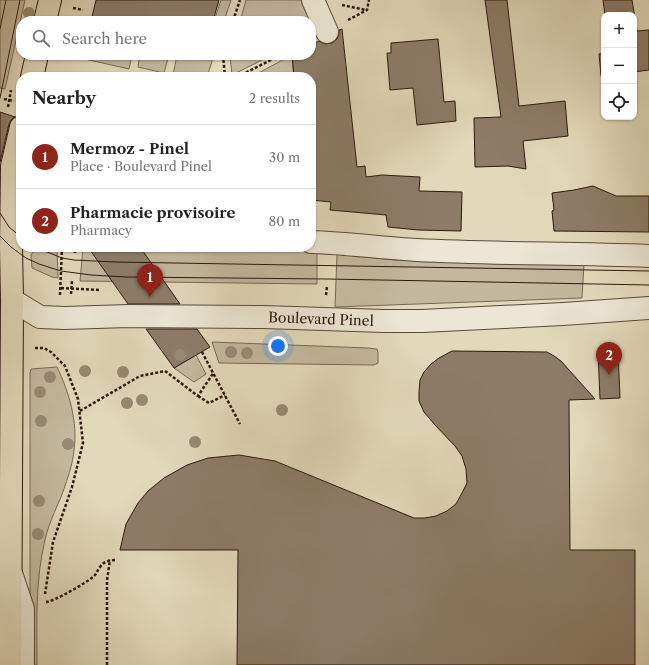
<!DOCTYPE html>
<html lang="en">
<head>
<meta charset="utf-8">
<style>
	body { margin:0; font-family:"Libre Caslon Text",serif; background:#f2f2f2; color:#222 }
	.controls { position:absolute; right:12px; top:12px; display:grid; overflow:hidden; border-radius:8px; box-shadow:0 1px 3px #0004 }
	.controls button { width:36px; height:36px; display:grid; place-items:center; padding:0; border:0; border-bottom:1px solid #e0e0e0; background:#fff; color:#222; font:20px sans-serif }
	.you { position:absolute; left:278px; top:346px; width:14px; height:14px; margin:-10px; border:3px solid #fff; border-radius:50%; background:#1a73e8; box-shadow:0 0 0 6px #1a73e833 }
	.badge { display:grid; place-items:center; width:26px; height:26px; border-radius:50%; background:#8f2418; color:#fff; font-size:13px; font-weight:700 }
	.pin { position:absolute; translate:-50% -33px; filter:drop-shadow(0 1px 2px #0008) }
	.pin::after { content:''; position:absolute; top:21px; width:14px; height:12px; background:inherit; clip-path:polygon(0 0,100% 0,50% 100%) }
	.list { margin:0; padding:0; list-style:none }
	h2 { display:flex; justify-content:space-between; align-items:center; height:52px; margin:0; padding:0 16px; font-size:17px }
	h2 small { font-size:13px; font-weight:400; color:#767676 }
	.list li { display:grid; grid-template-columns:26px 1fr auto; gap:12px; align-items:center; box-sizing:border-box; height:64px; padding:0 16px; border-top:1px solid #e0e0e0 }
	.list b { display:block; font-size:15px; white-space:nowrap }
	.list p { margin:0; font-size:13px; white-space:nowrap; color:#767676 }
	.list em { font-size:13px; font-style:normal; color:#767676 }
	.icon { flex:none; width:22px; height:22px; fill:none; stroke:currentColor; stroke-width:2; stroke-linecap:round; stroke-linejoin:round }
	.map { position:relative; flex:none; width:649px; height:665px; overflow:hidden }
	.search { position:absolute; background:#fff; box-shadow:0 1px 3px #0004; left:16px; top:16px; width:300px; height:44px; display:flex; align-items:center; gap:10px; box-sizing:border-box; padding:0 14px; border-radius:16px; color:#767676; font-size:15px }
	.panel { position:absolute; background:#fff; box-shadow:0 1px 3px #0004; left:16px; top:72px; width:300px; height:180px; border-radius:16px }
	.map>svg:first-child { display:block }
	.green { fill:#c3b89e; stroke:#786856 }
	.building { fill:#8c7c68; stroke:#2e170e }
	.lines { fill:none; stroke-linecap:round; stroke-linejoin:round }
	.minor-casing { stroke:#5b4839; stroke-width:24 }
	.major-casing { stroke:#2e170e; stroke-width:24 }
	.path { stroke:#2e170e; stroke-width:2.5; stroke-dasharray:3 2; stroke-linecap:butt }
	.minor { stroke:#ece6d3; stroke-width:22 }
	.major { stroke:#e2d9bb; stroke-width:22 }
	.tram { stroke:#2e170e; stroke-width:1 }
	.tree { fill:#988974 }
	.labels { text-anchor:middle; stroke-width:3.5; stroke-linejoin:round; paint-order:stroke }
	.street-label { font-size:14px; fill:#2e170e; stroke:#ece6d3 }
</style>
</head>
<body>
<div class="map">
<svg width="649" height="665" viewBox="0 0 649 665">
	<rect width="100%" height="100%" fill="#e2d9bb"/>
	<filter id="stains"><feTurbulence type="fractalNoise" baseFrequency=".005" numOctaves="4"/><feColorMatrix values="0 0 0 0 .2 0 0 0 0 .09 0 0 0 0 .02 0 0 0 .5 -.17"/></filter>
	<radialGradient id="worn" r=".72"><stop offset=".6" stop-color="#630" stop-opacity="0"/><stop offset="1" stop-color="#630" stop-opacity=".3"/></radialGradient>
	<path class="green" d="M0 0H25L5 89 0 88Z
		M221 0H231L224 21H214Z
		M246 0H307L321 29 311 34V21H240Z
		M86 55H132L129 69 85 59Z
		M140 55H169L164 73 138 67Z
		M177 55H214L207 77H181L173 75Z
		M230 55H272L232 75Z
		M292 55 294 77H251Z
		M36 247H57L58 278 52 277 32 268 31 255Z
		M83 247H163L317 252V284L80 281Z
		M337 254 395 260 584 264 582 298 335 307Z
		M212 342 368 348 377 349 378 352V363L374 365 219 363Z
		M196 355 206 374 194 382 174 368Z
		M57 367C69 392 78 422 74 450 73 462 69 474 65 486 59 504 49 521 45 540 35 581 37 623 37 665H30V373L31 369Z"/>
	<path class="building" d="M96 0H219L213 21H91Z
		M485 0H507L519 106 565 101 568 136 523 141 526 169 508 166 475 167 474 118 501 117Z
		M603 0H632L637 31 649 30V70L634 72V15H605Z
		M342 29 357 167 365 166 366 177 382 175 420 177 419 191 462 192 461 231 418 230 388 227 386 215 330 210 331 202 311 200V77H294L292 55H311V45L319 41 325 44 332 43 337 39 339 34V30Z
		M438 39 444 102 455 101 456 121 417 125 413 88 390 90 387 53H391V43Z
		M604 53V76H601L599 54Z
		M0 112 15 117 12 119 9 124 0 162Z
		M593 186 616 196H649V232L554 231 552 211 554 210 552 193 574 190Z
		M88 247H140L180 304H128Z
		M146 329H197L210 347 174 368Z
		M452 351 547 352 554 356 561 361 595 399 569 400 570 550H635V665H237L238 550H120L126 524 138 503 148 491 164 478 187 465 208 458 239 455 275 461 414 518H425L436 516 447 511 456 504 462 493 467 483 466 469 462 456 455 446 435 425 424 412 419 401V392L420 380 424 372 431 364 439 358Z
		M618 351 620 398 600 399 598 352Z"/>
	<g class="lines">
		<g class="minor-casing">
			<path id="minor" d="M313 0 327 32
				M311 242C347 243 382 248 417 250 494 254 572 253 649 256
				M12 300 40 317 65 318 128 316 263 317 384 321H422L563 314 649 308
				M12 576 23 609V665"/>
		</g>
		<g class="major-casing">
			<path id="major" d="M45 21 50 0
				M32 77 37 55
				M10 665 12 300 11 247 12 166 21 127"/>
		</g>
		<path class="path" d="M342 5 366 10
			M73 8 83 10
			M348 20 367 10 369 0
			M233 21 240 0
			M223 55 225 77
			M237 77 281 55
			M4 99 14 101
			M8 107 11 90
			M75 253V247
			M61 288 99 290
			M71 294 72 281
			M60 295 62 247
			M326 295 327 286
			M35 348H44L51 352 65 366 78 399 83 443 72 487 53 542 45 594
			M202 352 240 424
			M198 396 209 403 225 395
			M80 411 140 376 165 371 198 396 214 372
			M46 602C53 602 86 583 93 577 97 574 97 570 100 567 104 561 110 560 117 560
			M107 665V580L110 560"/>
		<use href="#minor" class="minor"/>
		<use href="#major" class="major"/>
		<path class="tram" d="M0 29 6 0
			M0 98 20 0
			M0 213 9 227 21 237
			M0 236 11 247 26 258 39 264 61 271 91 275 126 277 327 279 649 285
			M35 247 62 258 74 260 115 262 649 271"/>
	</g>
	<g class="tree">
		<circle cx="29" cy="13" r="6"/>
		<circle cx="231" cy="352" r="6"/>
		<circle cx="247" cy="353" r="6"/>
		<circle cx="180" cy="355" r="6"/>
		<circle cx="85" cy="371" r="6"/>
		<circle cx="123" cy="372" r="6"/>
		<circle cx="50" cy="377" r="6"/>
		<circle cx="40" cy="392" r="6"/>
		<circle cx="142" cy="400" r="6"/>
		<circle cx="127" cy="403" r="6"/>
		<circle cx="282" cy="410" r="6"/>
		<circle cx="41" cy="421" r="6"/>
		<circle cx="195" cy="442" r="6"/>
		<circle cx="68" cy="444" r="6"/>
		<circle cx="39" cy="501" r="6"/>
		<circle cx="38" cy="534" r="6"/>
	</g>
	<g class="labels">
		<g class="street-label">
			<text transform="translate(321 319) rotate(2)" y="5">Boulevard Pinel</text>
		</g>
	</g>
	<rect width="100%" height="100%" filter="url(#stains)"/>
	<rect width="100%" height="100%" fill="url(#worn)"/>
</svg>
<div class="controls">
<button>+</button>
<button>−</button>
<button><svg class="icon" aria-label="locate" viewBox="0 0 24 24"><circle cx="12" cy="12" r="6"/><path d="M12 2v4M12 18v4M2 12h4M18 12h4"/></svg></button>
</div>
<div class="you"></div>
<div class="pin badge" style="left:150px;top:297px">1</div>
<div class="pin badge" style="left:609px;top:375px">2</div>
<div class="search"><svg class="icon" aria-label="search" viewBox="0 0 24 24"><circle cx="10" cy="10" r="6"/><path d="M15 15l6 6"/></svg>Search here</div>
<section class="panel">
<h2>Nearby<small>2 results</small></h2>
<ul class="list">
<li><span class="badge">1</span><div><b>Mermoz - Pinel</b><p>Place · Boulevard Pinel</p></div><em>30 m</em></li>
<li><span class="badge">2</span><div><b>Pharmacie provisoire</b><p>Pharmacy</p></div><em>80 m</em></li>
</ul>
</section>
</div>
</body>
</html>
